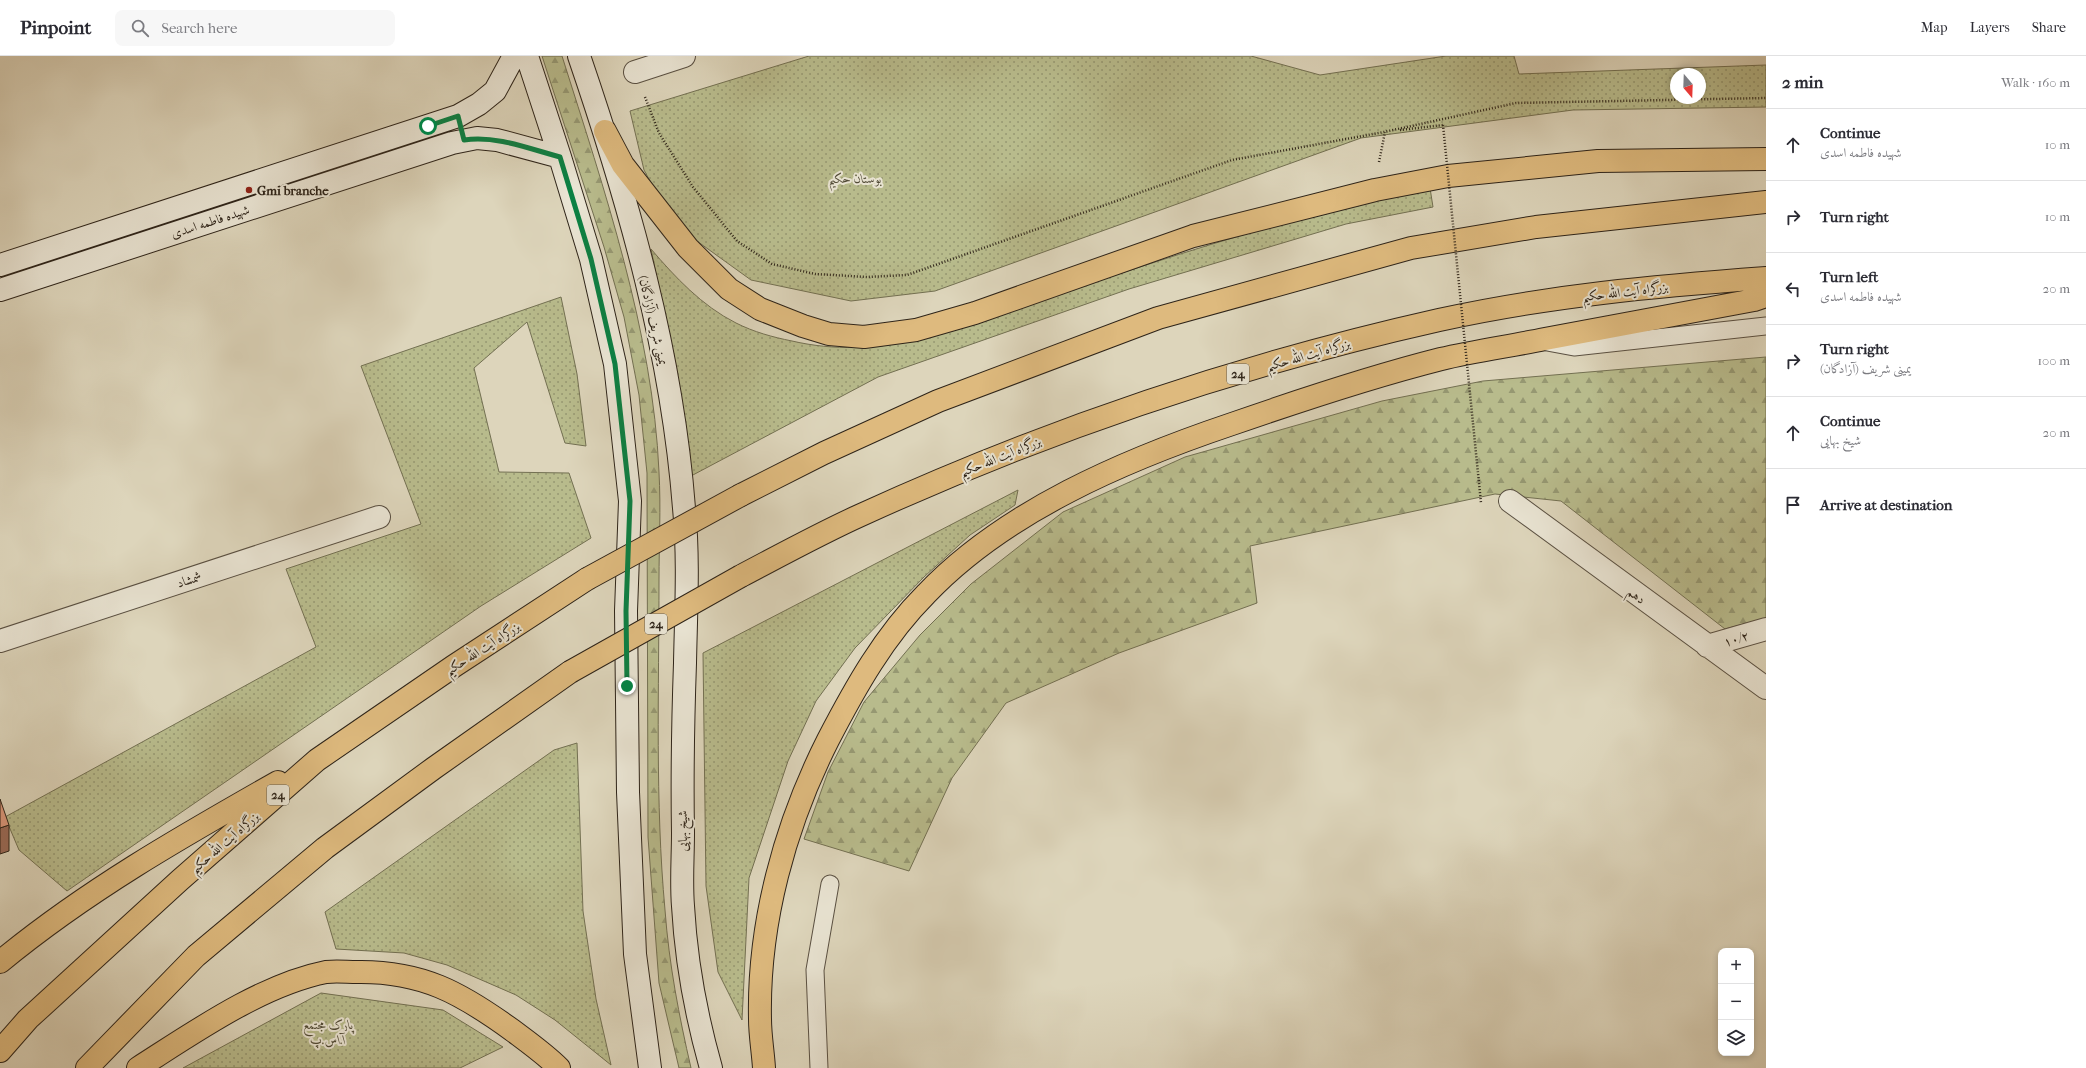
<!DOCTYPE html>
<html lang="en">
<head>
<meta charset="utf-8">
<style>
	body { margin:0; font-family:"IM FELL French Canon",Amiri,serif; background:#f7f7f7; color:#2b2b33 }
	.controls { position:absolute; right:12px; bottom:12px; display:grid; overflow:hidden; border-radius:8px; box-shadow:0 2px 6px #0003 }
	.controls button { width:36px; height:36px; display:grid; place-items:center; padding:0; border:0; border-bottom:1px solid #e1e1e2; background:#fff; color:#2b2b33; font:20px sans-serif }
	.compass { position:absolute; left:1670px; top:12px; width:36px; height:36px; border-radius:50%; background:#fff; box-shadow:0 2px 6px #0003; rotate:161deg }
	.stop { position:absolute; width:12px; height:12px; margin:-9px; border:3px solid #0b8043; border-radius:50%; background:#fff }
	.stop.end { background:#0b8043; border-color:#fff; box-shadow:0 1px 4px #0008 }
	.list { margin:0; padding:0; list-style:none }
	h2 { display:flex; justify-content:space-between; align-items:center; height:52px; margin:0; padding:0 16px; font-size:17px }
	h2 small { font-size:13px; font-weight:400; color:#7c7c81 }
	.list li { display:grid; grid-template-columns:26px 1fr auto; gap:12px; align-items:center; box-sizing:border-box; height:72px; padding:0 16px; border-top:1px solid #e1e1e2 }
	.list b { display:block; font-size:15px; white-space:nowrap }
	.list p { margin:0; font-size:13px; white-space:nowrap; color:#7c7c81 }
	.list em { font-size:13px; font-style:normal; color:#7c7c81 }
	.icon { flex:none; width:22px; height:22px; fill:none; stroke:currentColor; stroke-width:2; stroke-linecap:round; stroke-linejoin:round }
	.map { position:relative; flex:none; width:1766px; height:1012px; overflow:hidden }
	header { display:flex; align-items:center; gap:24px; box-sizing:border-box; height:56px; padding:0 20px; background:#fff; border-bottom:1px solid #e1e1e2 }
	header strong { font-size:19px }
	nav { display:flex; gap:22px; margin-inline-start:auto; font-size:14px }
	.search { width:280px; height:36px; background:#f7f7f7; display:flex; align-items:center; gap:10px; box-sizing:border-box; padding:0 14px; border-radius:8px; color:#7c7c81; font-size:15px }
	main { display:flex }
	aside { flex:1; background:#fff }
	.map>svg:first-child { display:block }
	.forest { fill:url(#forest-firs); stroke:#737052 }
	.park { fill:url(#park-dots); stroke:#737052; fill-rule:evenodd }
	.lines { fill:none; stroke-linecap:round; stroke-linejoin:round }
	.lane-casing { stroke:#5a5042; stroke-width:19 }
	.street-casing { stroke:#5a5042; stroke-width:24 }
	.secondary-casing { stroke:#2e2419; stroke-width:24 }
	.highway-casing { stroke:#2e2419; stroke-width:24 }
	.path { stroke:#2e2419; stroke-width:2.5; stroke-dasharray:1 2; stroke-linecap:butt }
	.lane { stroke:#e9e4d3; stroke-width:17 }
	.street { stroke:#e9e4d3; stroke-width:22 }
	.secondary { stroke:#e9e4d3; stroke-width:22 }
	.highway { stroke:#deba7e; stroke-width:22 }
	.highway-bridge-casing { stroke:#2e2419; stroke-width:24; stroke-linecap:butt }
	.path-bridge { stroke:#2e2419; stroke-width:2.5; stroke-dasharray:1 2; stroke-linecap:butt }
	.highway-bridge { stroke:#deba7e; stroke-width:22 }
	.shaded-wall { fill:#9b6b58; stroke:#2e2419 }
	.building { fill:#dd997d; stroke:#2e2419 }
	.route { stroke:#0b8043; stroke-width:5 }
	.poi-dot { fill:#8f2418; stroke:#e9e4d3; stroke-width:1.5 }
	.labels { text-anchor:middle; stroke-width:4; stroke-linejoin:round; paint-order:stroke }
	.shield { fill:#e9e4d3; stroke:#665e51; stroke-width:1 }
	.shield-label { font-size:12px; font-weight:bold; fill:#2e2419 }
	.park-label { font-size:13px; font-style:italic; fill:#504a36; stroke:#e9e4d3 }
	.poi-label { font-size:13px; font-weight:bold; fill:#2e2419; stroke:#e9e4d3; text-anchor:start }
	.street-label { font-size:13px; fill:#2e2419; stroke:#e9e4d3 }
</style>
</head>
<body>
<header>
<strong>Pinpoint</strong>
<div class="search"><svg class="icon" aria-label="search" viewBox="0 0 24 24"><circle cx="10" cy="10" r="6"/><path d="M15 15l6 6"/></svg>Search here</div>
<nav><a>Map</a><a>Layers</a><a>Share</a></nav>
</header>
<main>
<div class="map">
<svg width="1766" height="1012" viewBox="0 0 1766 1012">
	<defs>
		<pattern id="forest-firs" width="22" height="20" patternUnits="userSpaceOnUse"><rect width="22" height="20" fill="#b8bb8c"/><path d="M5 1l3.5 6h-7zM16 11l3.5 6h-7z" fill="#969872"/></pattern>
		<pattern id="park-dots" width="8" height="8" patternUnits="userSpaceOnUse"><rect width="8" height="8" fill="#b8bb8c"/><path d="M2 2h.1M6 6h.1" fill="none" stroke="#969872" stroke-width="1.8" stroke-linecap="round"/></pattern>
	</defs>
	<rect width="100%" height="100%" fill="#ddd5bb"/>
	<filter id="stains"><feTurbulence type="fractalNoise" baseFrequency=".005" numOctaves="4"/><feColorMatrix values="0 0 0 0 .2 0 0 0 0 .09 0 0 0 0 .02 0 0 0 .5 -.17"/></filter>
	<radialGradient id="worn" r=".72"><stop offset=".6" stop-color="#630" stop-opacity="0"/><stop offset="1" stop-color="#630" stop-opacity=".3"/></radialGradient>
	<path class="forest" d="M542 0H562C604 133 653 276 659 416 661 452 659 488 659 524 659 634 655 745 665 854 669 908 679 960 691 1012H679L659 927 648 781 647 417 639 339 624 261 604 191Z
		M1766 301V562L1725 573 1561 445 1495 438 1250 490 1257 547 1119 597 1006 647 952 722 909 815 804 783 828 716 864 646 920 579 971 528 1063 456 1185 401 1382 345 1483 325Z"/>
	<path class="park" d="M809 0H1251L1320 19 1446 0H1514L1519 18 1766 9V51L1573 54 1361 82 935 235 851 245 751 224 683 175 660 143 644 114 630 55ZM1676 18H1700V42H1676Z
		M1430 132 1433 151 1346 168 1129 233 878 321 691 420 674 307 651 193C675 221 702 250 736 267 754 276 772 281 792 285 878 305 955 275 1036 246 1071 233 1107 222 1143 210 1237 179 1333 152 1430 132Z
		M561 241 577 318 586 390 565 387 527 266 474 312 499 416 569 417 591 482 481 550 67 835 19 794 5 761 316 591 286 513 421 468 361 310Z
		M1018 434 1015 449 970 479 924 521 855 592 816 645 788 705 749 822 742 964 718 916 706 830 703 597Z
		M577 687 583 855 596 943 611 1009 555 964 516 939 447 909 404 897 336 893 325 856 554 694Z
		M321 937 443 954 503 991 460 1012H183Z"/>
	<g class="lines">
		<g class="lane-casing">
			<path id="lane" d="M1547 286 1574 291 1766 270
				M819 1012 815 914 830 828"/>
		</g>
		<g class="street-casing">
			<path id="street" d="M635 16 684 0
				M1510 445 1766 632
				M0 585 379 461
				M1707 590 1766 573"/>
		</g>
		<g class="secondary-casing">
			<path id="secondary" d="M527 0 560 101 591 203 615 308 630 445 626 555 628 736 635 898 650 1012
				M579 0C629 146 672 297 684 452 689 503 686 555 685 607 683 664 682 720 683 777 683 801 681 826 683 850 686 904 696 959 711 1012
				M0 209 458 60 479 48 495 35 514 0
				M0 234 452 87 477 82 497 84 560 101"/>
		</g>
		<g class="highway-casing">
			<path id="highway" d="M605 75 623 109 688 192 729 233 760 253 803 270 829 278 864 281 916 274 975 257 1193 180 1375 134 1448 120 1598 105 1766 103
				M741 439 824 397 938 345 1158 262 1411 192 1536 171 1766 146
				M741 520C781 499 821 477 861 459 1045 375 1243 308 1439 264 1547 240 1657 230 1766 222
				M0 906C86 835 181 781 278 726
				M0 995 28 963 180 824 317 704 454 610 587 523
				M87 1012 196 900 325 792 434 712 570 616
				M138 1012C193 977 261 929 326 916 336 915 347 916 357 916 422 915 461 937 512 974 528 986 545 998 559 1012
				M764 1012C763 996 760 979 760 963 758 867 785 769 828 684 855 632 884 580 926 538 1005 455 1125 404 1232 368 1301 344 1370 321 1441 303 1475 295 1511 290 1545 283 1615 270 1684 257 1754 244L1766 240"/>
		</g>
		<path class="path" d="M645 41 659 77 693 131 737 185 772 208 815 218 867 221 907 219 1232 104 1384 76 1516 47 1766 42
			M1400 74 1443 69
			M1379 106 1385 76"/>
		<use href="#lane" class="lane"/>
		<use href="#street" class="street"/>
		<use href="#secondary" class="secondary"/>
		<use href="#highway" class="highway"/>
		<g class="highway-bridge-casing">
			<path id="highway-bridge" d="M587 523 741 439
				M570 616 741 520"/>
		</g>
		<path class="path-bridge" d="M1443 69 1481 447"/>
		<use href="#highway-bridge" class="highway-bridge"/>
	</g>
	<path class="shaded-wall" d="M9 769V795L0 798V772Z"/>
	<path class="building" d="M0 743 9 769 0 772Z"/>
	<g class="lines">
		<path class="route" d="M428 70 458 60 464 84C496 79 530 93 560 101L591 203 615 308 630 445 626 555 627 630"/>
	</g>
	<circle class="poi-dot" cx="249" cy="134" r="4"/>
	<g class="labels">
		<g class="shield">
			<rect x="1227" y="308" width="22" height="20" rx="3"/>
			<rect x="645" y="558" width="22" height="20" rx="3"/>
			<rect x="267" y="729" width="22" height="20" rx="3"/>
		</g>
		<g class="shield-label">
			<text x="1238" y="322">24</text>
			<text x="656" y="572">24</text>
			<text x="278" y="743">24</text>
		</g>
		<g class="park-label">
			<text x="855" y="127">بوستان حکیم</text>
			<text x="328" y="973">پارک مجتمع<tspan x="328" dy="15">آ.اس.پ</tspan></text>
		</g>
		<g class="poi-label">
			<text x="257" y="139">Gmi branche</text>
		</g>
		<g class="street-label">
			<text transform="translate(210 165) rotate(-18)" y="5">شهیده فاطمه اسدی</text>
			<text transform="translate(1625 235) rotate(-7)" y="5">بزرگراه آیت الله حکیم</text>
			<text transform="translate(654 264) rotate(77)" y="5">یمینی شریف (آزادگان)</text>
			<text transform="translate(1308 298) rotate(-16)" y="5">بزرگراه آیت الله حکیم</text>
			<text transform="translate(1000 400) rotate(-22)" y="5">بزرگراه آیت الله حکیم</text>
			<text transform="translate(189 523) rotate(-18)" y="5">شمشاد</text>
			<text transform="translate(1637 539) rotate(36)" y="5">دهم</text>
			<text transform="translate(1736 582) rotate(-16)" y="5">۱۰/۲</text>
			<text transform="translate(482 592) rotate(-33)" y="5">بزرگراه آیت الله حکیم</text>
			<text transform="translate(682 775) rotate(-90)" y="5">شیخ بهایی</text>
			<text transform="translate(224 786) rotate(-41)" y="5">بزرگراه آیت الله حکیم</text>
		</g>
	</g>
	<rect width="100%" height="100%" filter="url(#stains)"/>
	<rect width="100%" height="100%" fill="url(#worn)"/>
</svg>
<div class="controls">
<button>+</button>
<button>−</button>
<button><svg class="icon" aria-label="layers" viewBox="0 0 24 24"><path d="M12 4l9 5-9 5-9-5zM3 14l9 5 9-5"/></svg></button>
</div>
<svg class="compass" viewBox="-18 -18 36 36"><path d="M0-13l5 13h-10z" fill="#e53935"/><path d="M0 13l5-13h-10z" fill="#7c7c81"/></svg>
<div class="stop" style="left:428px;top:70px"></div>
<div class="stop end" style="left:627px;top:630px"></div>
</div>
<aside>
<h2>2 min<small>Walk · 160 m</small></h2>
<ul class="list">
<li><svg class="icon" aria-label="ahead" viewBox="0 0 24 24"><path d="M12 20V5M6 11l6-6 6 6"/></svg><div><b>Continue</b><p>شهیده فاطمه اسدی</p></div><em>10 m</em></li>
<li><svg class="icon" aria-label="right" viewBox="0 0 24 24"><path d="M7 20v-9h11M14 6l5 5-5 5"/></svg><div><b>Turn right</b></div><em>10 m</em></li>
<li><svg class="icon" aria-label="left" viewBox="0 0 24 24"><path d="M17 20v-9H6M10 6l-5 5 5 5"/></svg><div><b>Turn left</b><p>شهیده فاطمه اسدی</p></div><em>20 m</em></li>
<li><svg class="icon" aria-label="right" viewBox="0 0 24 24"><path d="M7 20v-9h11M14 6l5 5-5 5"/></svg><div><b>Turn right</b><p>یمینی شریف (آزادگان)</p></div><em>100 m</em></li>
<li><svg class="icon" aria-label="ahead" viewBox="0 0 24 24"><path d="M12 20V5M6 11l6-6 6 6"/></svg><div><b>Continue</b><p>شیخ بهایی</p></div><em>20 m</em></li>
<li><svg class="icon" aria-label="arrive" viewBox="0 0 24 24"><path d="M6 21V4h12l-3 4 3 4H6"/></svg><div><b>Arrive at destination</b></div></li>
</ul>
</aside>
</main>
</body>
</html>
